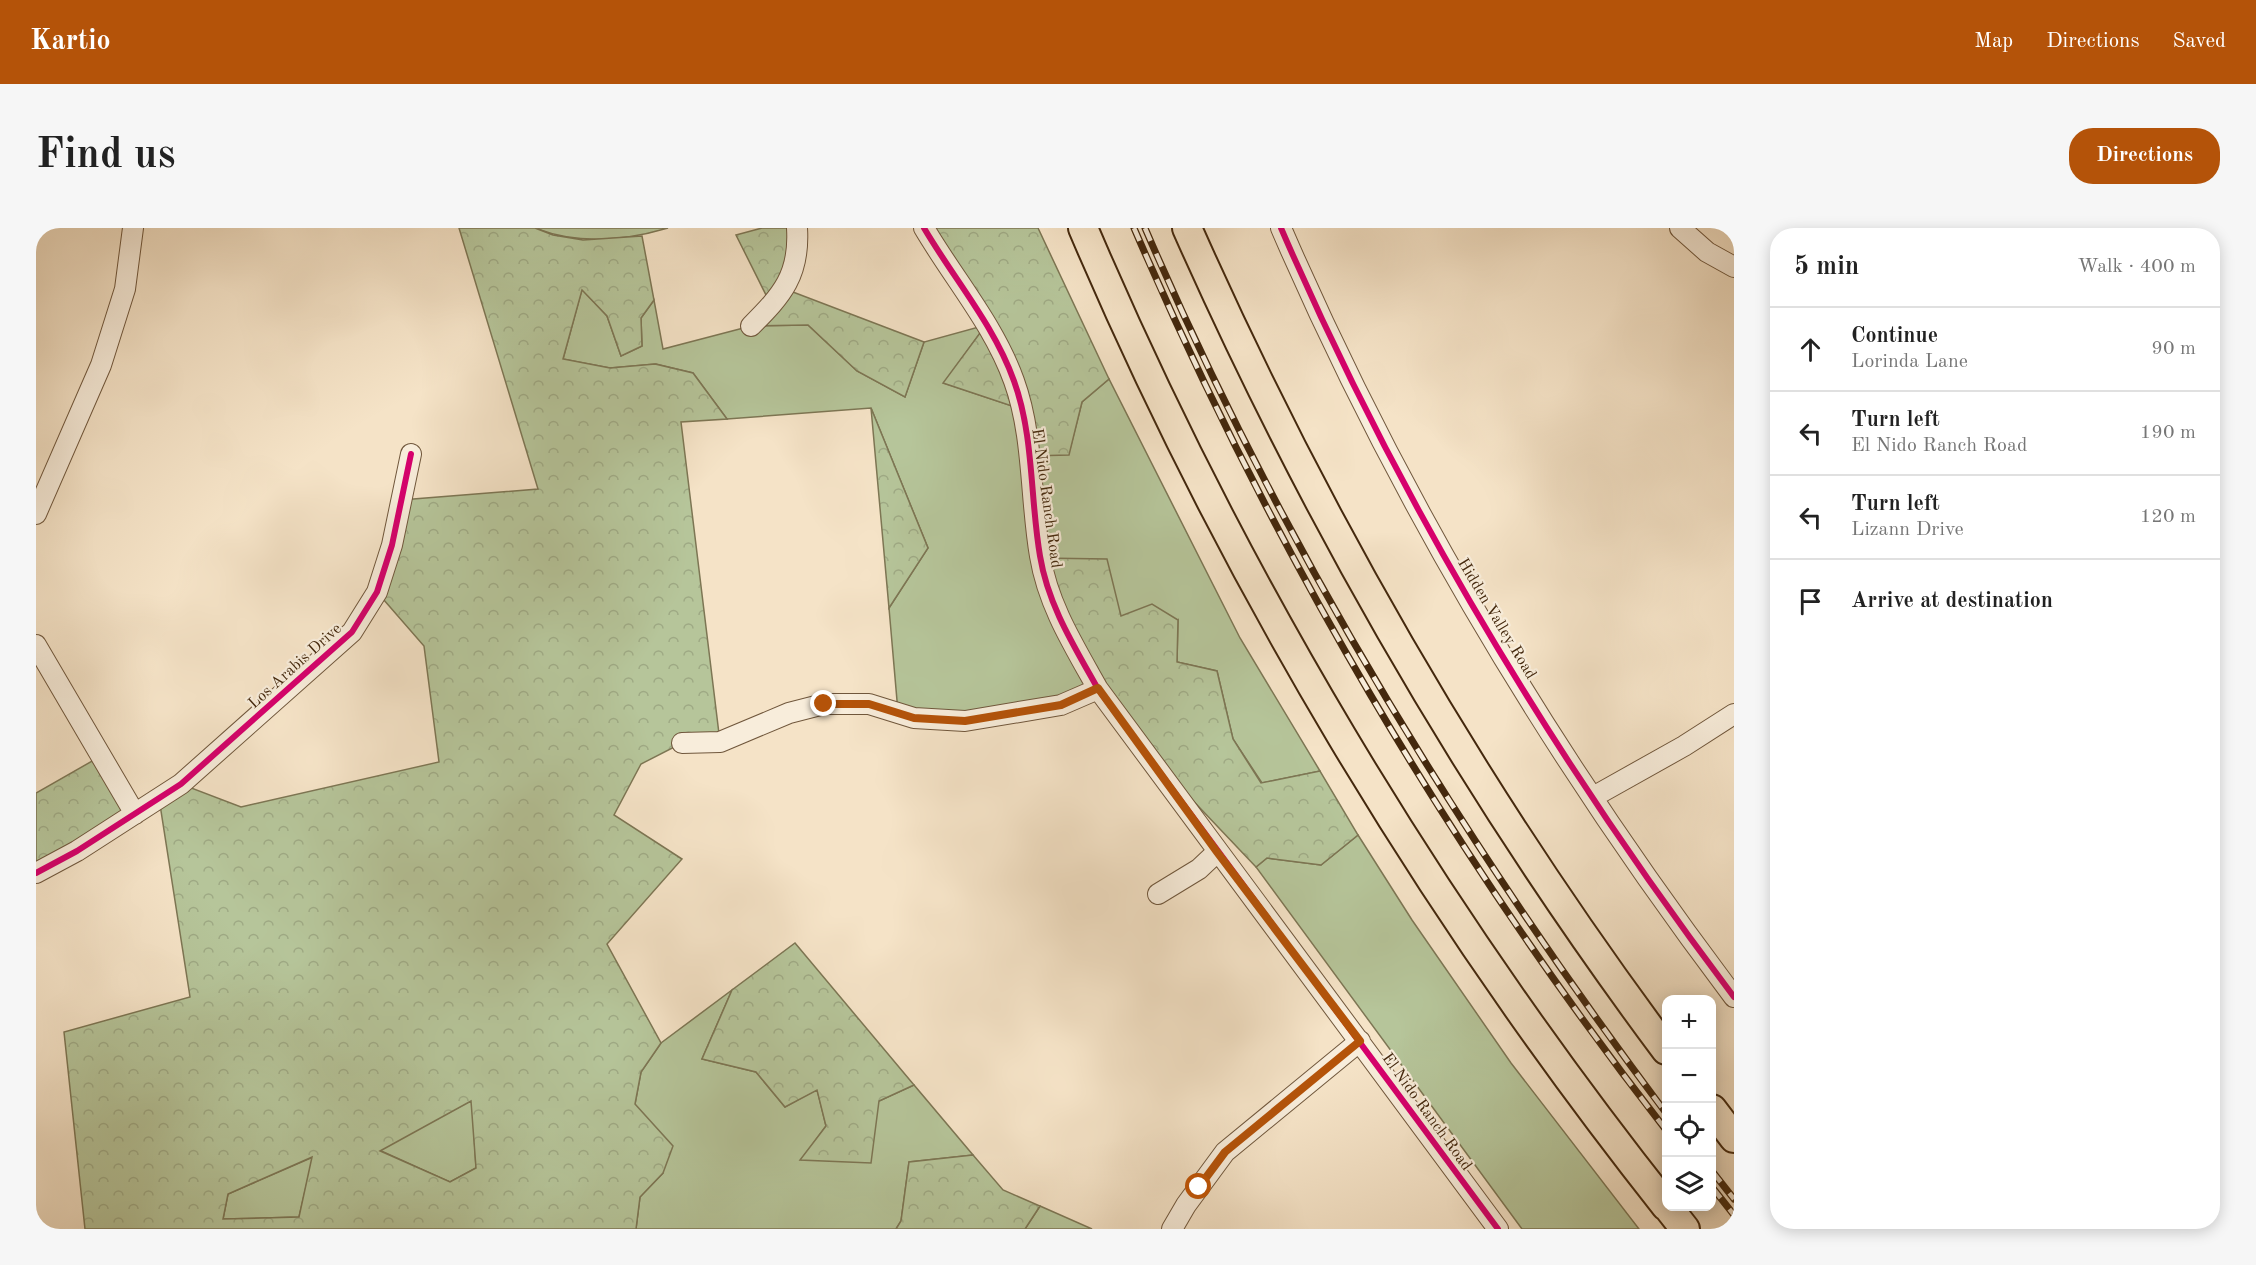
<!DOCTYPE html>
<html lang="en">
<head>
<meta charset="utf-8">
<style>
	body { margin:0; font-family:"Old Standard TT",serif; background:#f6f6f6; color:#222 }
	.controls { position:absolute; right:18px; bottom:18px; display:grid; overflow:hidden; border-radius:12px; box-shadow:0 3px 15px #0003 }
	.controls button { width:54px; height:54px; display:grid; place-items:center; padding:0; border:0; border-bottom:2px solid #e0e0e0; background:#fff; color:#222; font:30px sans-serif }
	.stop { position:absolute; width:18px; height:18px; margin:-14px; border:4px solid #b45309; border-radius:50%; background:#fff }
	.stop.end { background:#b45309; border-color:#fff; box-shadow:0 2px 6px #0008 }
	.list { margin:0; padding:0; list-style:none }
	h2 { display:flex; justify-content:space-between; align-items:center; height:78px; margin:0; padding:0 24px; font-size:26px }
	h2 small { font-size:20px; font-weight:400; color:#767676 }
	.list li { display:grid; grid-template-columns:39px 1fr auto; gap:18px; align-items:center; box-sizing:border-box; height:84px; padding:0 24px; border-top:2px solid #e0e0e0 }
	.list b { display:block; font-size:22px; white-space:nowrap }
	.list p { margin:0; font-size:20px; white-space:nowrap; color:#767676 }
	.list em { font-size:20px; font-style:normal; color:#767676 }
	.icon { flex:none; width:33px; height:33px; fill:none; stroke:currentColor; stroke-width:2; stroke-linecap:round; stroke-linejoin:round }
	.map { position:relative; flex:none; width:1698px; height:1001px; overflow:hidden; border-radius:24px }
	header { display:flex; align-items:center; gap:36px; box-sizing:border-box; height:84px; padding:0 30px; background:#b45309; color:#fff }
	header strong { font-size:28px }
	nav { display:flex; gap:33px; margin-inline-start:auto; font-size:21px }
	.intro { display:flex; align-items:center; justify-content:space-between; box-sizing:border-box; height:144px; padding:0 36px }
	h1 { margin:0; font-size:42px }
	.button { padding:15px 27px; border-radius:24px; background:#b45309; color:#fff; font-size:21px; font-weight:700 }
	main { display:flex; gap:36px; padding:0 36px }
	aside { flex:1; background:#fff; border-radius:24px; box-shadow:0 3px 15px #0003 }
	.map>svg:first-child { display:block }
	.green { fill:#b6c59a; stroke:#7d7654; stroke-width:1.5 }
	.forest { fill:url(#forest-crowns); stroke:#7d7654; stroke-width:1.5; fill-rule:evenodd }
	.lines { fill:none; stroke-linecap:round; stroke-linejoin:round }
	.minor-casing { stroke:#70573c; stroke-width:22 }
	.highway-casing { stroke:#44280d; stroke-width:32 }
	.minor { stroke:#f8eddb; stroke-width:20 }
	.highway { stroke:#f5e3c7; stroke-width:28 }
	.rail-casing { stroke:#44280d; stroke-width:7 }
	.rail { stroke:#f8eddb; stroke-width:4.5; stroke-dasharray:14; stroke-linecap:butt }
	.cycleway-casing { stroke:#f8eddb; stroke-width:10 }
	.cycleway { stroke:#d6006c; stroke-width:6 }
	.route { stroke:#b45309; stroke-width:8 }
	.labels { text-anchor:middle; stroke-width:4.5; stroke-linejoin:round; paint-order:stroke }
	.street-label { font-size:16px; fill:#44280d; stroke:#f8eddb }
</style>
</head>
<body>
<header>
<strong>Kartio</strong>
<nav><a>Map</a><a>Directions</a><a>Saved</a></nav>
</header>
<div class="intro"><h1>Find us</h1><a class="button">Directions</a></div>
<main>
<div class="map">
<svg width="1698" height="1001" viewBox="0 0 1698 1001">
	<defs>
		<pattern id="forest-crowns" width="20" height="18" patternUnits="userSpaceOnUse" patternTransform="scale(1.5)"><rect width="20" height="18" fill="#b6c59a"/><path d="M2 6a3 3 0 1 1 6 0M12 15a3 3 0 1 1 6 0" fill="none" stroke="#9ea984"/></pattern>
	</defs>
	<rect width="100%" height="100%" fill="#f5e3c7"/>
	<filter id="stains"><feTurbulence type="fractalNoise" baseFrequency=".00333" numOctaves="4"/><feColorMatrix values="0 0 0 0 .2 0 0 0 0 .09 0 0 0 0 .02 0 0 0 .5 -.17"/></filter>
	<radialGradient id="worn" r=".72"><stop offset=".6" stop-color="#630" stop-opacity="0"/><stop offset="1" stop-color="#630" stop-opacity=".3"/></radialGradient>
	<path class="green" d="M499 0H632C588 13 542 17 499 0Z
		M546 61 571 88 585 128 606 118 605 90 618 72 627 121 715 98 772 97 821 143 869 169 888 114 950 97 908 155 985 181 1034 221 1046 174 1073 151 1204 410 1284 543 1226 555 1197 511 1181 443 1141 434 1142 392 1062 461 929 493 862 484 853 380 892 320 835 180 691 191 657 145 620 136 574 140 527 131Z
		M1322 607 1376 692 1475 835 1603 1001H1486L1220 639 1231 630 1285 637Z
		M696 762 666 831 720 844 749 879 781 861 790 898 765 932 843 873 878 857 937 927 873 934 865 993 860 1001H600L604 969 627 945 599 876 605 844 625 815Z
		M436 872 440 940 414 954 343 922Z
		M277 929 263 989 187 991 192 966Z
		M1004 978 1056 1001H989Z"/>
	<path class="forest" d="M423 0H499L517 7 547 12 606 8 618 72 605 90 606 118 585 128 571 88 546 62 527 131 574 140 619 136 657 145 691 191 645 194 684 514 646 515 605 536 578 587 646 631 571 716 625 815 605 844 599 876 637 918 627 945 604 969 600 1001H49L28 804 154 769 123 570 145 556 205 579 403 534 388 418 341 364 365 272 502 261ZM435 873 440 940 414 954 344 923ZM276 929 263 989 187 991 192 966Z
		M726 0H761L749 61 888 114 869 169 821 143 772 97 715 98 735 77 700 7Z
		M888 0H1002L1073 151 1046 174 1033 227 993 228 985 181 907 155 950 97Z
		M835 180 892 320 853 380Z
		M1004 330 1071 331 1085 388 1116 376 1142 392 1141 434 1181 443 1197 511 1225 555 1284 543 1322 607 1285 637 1231 630 1220 639 1107 520 1062 461Z
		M65 528 99 586 0 645V565Z
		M759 715 878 857 843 873 835 935 764 932 790 898 781 862 749 879 720 844 666 831 696 762Z
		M937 927 967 962 1004 978 989 1001H860L865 993 873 934Z"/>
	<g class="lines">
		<g class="minor-casing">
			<path id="minor" d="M888 0C918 51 958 97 978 153 998 208 994 270 1004 328 1012 377 1038 418 1062 461L1462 1001
				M1245 0C1363 273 1519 532 1698 769
				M1644 0 1671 24 1698 39
				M715 98C746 67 764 47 761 0
				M0 286 65 137 89 61 97 0
				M0 417 99 586
				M646 515 684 514 753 485 788 476H833L878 490 929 493 1025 477 1062 461
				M1557 569 1648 518 1698 486
				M0 645 41 623 145 556 316 404 341 364 356 317 375 226
				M1122 666 1163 641 1181 624
				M1136 1001 1150 977 1189 924 1324 813"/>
		</g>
		<g class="highway-casing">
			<path id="highway" d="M1047 0C1196 350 1394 680 1630 978
				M1151 0C1280 291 1440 567 1630 822
				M1676 881 1698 910
				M1631 978 1649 1001"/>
		</g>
		<use href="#minor" class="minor"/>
		<use href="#highway" class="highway"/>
		<g class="rail-casing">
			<path id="rail" d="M1098 0C1236 320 1415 627 1630 902
				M1109 0C1245 316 1424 611 1630 885
				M1676 943 1698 971
				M1676 959 1698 987"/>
		</g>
		<use href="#rail" class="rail"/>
		<g class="cycleway-casing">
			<path id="cycleway" d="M888 0C918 51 958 97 978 153 998 208 994 270 1004 328 1012 377 1038 418 1062 461L1462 1001
				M1245 0C1363 273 1519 532 1698 769
				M0 645 41 623 145 556 316 404 341 364 356 317 375 226"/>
		</g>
		<use href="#cycleway" class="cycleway"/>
	</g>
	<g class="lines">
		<path class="route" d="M788 476H833L878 490 929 493 1025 477 1062 460 1181 624 1324 813 1189 924 1163 959"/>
	</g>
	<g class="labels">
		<g class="street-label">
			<text transform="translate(1012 270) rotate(82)" y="6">El Nido Ranch Road</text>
			<text transform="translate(1462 390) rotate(59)" y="6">Hidden Valley Road</text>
			<text transform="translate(258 437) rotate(-42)" y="6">Los Arabis Drive</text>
			<text transform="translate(1392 883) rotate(54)" y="6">El Nido Ranch Road</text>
		</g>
	</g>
	<rect width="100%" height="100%" filter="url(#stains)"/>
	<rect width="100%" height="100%" fill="url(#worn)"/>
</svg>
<div class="controls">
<button>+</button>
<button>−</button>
<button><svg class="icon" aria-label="locate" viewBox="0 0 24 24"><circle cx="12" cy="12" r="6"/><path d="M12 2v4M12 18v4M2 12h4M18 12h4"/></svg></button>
<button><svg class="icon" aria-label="layers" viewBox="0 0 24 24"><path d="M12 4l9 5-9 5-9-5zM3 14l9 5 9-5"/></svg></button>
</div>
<div class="stop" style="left:1163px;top:959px"></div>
<div class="stop end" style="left:788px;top:476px"></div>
</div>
<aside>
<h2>5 min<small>Walk · 400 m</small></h2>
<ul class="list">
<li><svg class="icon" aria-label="ahead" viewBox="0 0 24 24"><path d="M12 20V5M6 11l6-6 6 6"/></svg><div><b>Continue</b><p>Lorinda Lane</p></div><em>90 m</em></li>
<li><svg class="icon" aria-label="left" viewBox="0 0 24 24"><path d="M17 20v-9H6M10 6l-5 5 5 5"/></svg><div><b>Turn left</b><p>El Nido Ranch Road</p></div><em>190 m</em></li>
<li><svg class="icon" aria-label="left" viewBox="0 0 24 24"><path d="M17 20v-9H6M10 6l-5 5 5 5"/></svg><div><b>Turn left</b><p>Lizann Drive</p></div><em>120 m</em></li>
<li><svg class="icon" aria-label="arrive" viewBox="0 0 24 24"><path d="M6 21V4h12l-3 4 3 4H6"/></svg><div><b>Arrive at destination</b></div></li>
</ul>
</aside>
</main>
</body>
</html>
